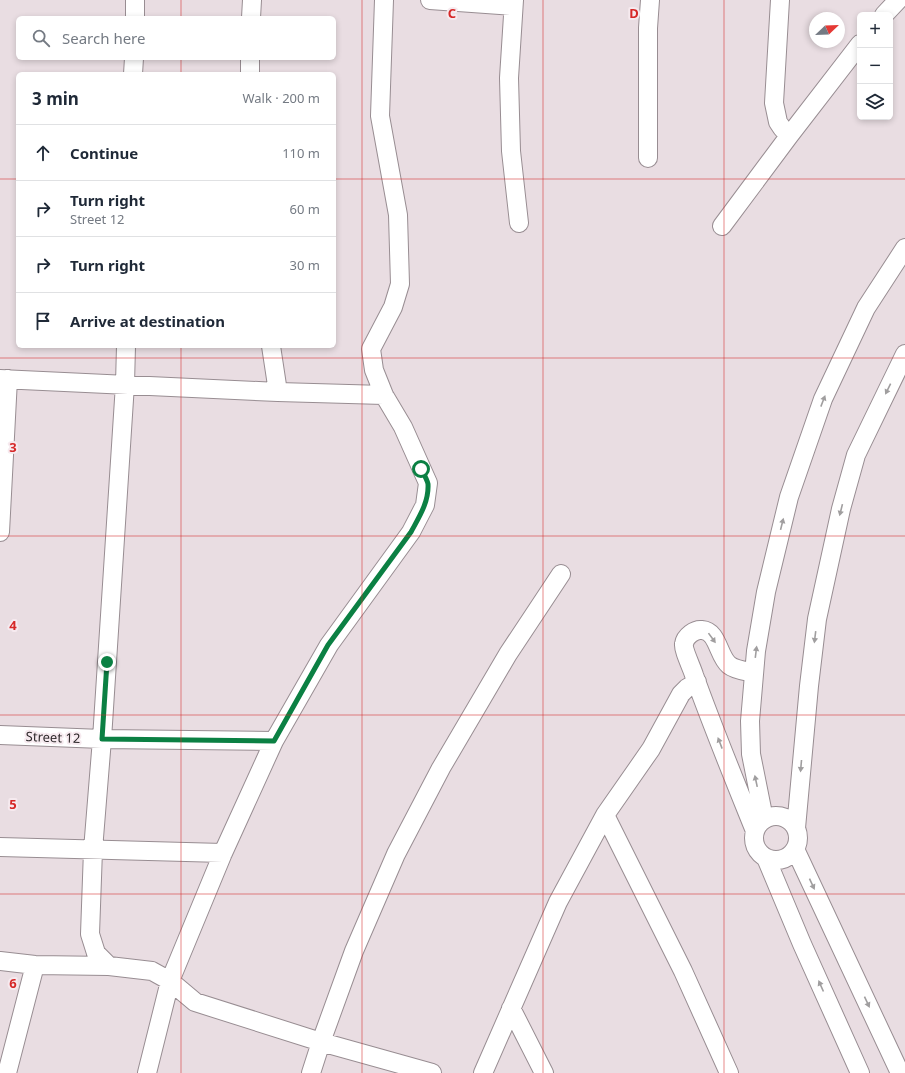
<!DOCTYPE html>
<html lang="en">
<head>
<meta charset="utf-8">
<style>
	body { margin:0; font-family:"Noto Sans",sans-serif; background:#f6f6f7; color:#1f2937 }
	.controls { position:absolute; right:12px; top:12px; display:grid; overflow:hidden; border-radius:6px; box-shadow:0 2px 6px #0003 }
	.controls button { width:36px; height:36px; display:grid; place-items:center; padding:0; border:0; border-bottom:1px solid #e0e1e3; background:#fff; color:#1f2937; font:20px sans-serif }
	.compass { position:absolute; left:809px; top:12px; width:36px; height:36px; border-radius:50%; background:#fff; box-shadow:0 2px 6px #0003; rotate:67deg }
	.stop { position:absolute; width:12px; height:12px; margin:-9px; border:3px solid #0b8043; border-radius:50%; background:#fff }
	.stop.end { background:#0b8043; border-color:#fff; box-shadow:0 1px 4px #0008 }
	.list { margin:0; padding:0; list-style:none }
	h2 { display:flex; justify-content:space-between; align-items:center; height:52px; margin:0; padding:0 16px; font-size:17px }
	h2 small { font-size:13px; font-weight:400; color:#747a83 }
	.list li { display:grid; grid-template-columns:26px 1fr auto; gap:12px; align-items:center; box-sizing:border-box; height:56px; padding:0 16px; border-top:1px solid #e0e1e3 }
	.list b { display:block; font-size:15px; white-space:nowrap }
	.list p { margin:0; font-size:13px; white-space:nowrap; color:#747a83 }
	.list em { font-size:13px; font-style:normal; color:#747a83 }
	.icon { flex:none; width:22px; height:22px; fill:none; stroke:currentColor; stroke-width:2; stroke-linecap:round; stroke-linejoin:round }
	.map { position:relative; flex:none; width:905px; height:1073px; overflow:hidden }
	.search { position:absolute; background:#fff; box-shadow:0 2px 6px #0003; left:16px; top:16px; width:320px; height:44px; display:flex; align-items:center; gap:10px; box-sizing:border-box; padding:0 14px; border-radius:6px; color:#747a83; font-size:15px }
	.panel { position:absolute; background:#fff; box-shadow:0 2px 6px #0003; left:16px; top:72px; width:320px; height:276px; border-radius:6px }
	.map>svg:first-child { display:block }
	.lines { fill:none; stroke-linecap:round; stroke-linejoin:round }
	.minor-casing { stroke:#988d92; stroke-width:20 }
	.minor { stroke:#fff; stroke-width:18 }
	.oneway { fill:#a09e9f }
	.route { stroke:#0b8043; stroke-width:5 }
	.grid { fill:none; stroke:#d62828; stroke-width:1; stroke-opacity:0.55 }
	.labels { text-anchor:middle; stroke-width:4; stroke-linejoin:round; paint-order:stroke }
	.street-label { font-size:13px; fill:#2d282a; stroke:#f6eaef }
	.grid-label { font-size:13px; text-anchor:middle; font-weight:bold; fill:#d62828; stroke:#f6eaef; stroke-width:4; stroke-linejoin:round; paint-order:stroke }
</style>
</head>
<body>
<div class="map">
<svg width="905" height="1073" viewBox="0 0 905 1073">
	<rect width="100%" height="100%" fill="#e9dde2"/>
	<g class="lines">
		<g class="minor-casing">
			<path id="minor" d="M430 0 513 6
				M514 0 509 78 511 151 519 223
				M780 0 774 103 778 122 782 128 789 136
				M884 15 898 0
				M135 18V0
				M251 18 252 0
				M133 74 134 58
				M250 74V58
				M648 158V28L650 0
				M722 226 789 136 860 44
				M126 346 125 384 102 739 93 850 90 934 96 953 109 966 152 971 170 981 195 1002 321 1042 432 1073
				M271 346 278 392
				M0 379 278 392 384 395
				M0 532 8 379
				M754 673C746 671 735 670 729 665 718 656 718 631 702 630 695 629 685 636 684 644 683 650 692 668 694 675 713 728 734 779 755 831
				M0 735 102 739 274 741
				M605 815 683 971 729 1073
				M754 838a22 22 0 1 1 44 0a22 22 0 1 1-44 0Z
				M764 819 751 754 750 721 756 651 766 592 789 497 823 399 866 308 905 248
				M796 828 809 686 817 619 841 509 856 455 905 354
				M0 847 223 853
				M795 849 900 1073
				M766 858 802 944 860 1073
				M0 961 35 965 109 966
				M511 1008 544 1073
				M7 1073 35 965
				M147 1073 170 981 223 853 274 741 329 645 411 532 425 505 428 483 403 427 384 395 374 370 371 349 393 307 400 284 398 215 380 116 384 0
				M311 1073 321 1042 354 951 396 854 441 768 508 654 561 574
				M483 1073 558 902 605 815 651 749 681 694 687 688 697 682"/>
		</g>
		<use href="#minor" class="minor"/>
	</g>
	<defs><path id="oneway-solid" d="M-6-.8H1V-3.2L6.5 0L1 3.2V.8H-6Z"/></defs>
	<g class="oneway">
		<use href="#oneway-solid" transform="translate(888 389) rotate(116)"/>
		<use href="#oneway-solid" transform="translate(823 401) rotate(-69)"/>
		<use href="#oneway-solid" transform="translate(841 510) rotate(104)"/>
		<use href="#oneway-solid" transform="translate(782 524) rotate(-76)"/>
		<use href="#oneway-solid" transform="translate(815 637) rotate(97)"/>
		<use href="#oneway-solid" transform="translate(712 638) rotate(54)"/>
		<use href="#oneway-solid" transform="translate(756 652) rotate(-83)"/>
		<use href="#oneway-solid" transform="translate(720 743) rotate(-111)"/>
		<use href="#oneway-solid" transform="translate(801 766) rotate(95)"/>
		<use href="#oneway-solid" transform="translate(756 781) rotate(-102)"/>
		<use href="#oneway-solid" transform="translate(812 884) rotate(65)"/>
		<use href="#oneway-solid" transform="translate(821 986) rotate(-114)"/>
		<use href="#oneway-solid" transform="translate(867 1002) rotate(65)"/>
	</g>
	<g class="lines">
		<path class="route" d="M107 662 102 739 274 741 328 645 411 532C419 517 429 502 428 484 427 479 423 473 421 469"/>
	</g>
	<path class="grid" d="M181 0V18M362 0V1073M543 0V1073M724 0V1073M181 58V74M0 179H18M334 179H905M181 346V1073M0 358H905M0 536H905M0 715H905M0 894H905"/>
	<g class="labels">
		<g class="street-label">
			<text transform="translate(53 737) rotate(2)" y="5">Street 12</text>
		</g>
	</g>
	<g class="grid-label">
		<text x="452" y="18">C</text>
		<text x="634" y="18">D</text>
		<text x="13" y="452">3</text>
		<text x="13" y="630">4</text>
		<text x="13" y="809">5</text>
		<text x="13" y="988">6</text>
	</g>
</svg>
<div class="controls">
<button>+</button>
<button>−</button>
<button><svg class="icon" aria-label="layers" viewBox="0 0 24 24"><path d="M12 4l9 5-9 5-9-5zM3 14l9 5 9-5"/></svg></button>
</div>
<svg class="compass" viewBox="-18 -18 36 36"><path d="M0-13l5 13h-10z" fill="#e53935"/><path d="M0 13l5-13h-10z" fill="#747a83"/></svg>
<div class="stop" style="left:421px;top:469px"></div>
<div class="stop end" style="left:107px;top:662px"></div>
<div class="search"><svg class="icon" aria-label="search" viewBox="0 0 24 24"><circle cx="10" cy="10" r="6"/><path d="M15 15l6 6"/></svg>Search here</div>
<section class="panel">
<h2>3 min<small>Walk · 200 m</small></h2>
<ul class="list">
<li><svg class="icon" aria-label="ahead" viewBox="0 0 24 24"><path d="M12 20V5M6 11l6-6 6 6"/></svg><div><b>Continue</b></div><em>110 m</em></li>
<li><svg class="icon" aria-label="right" viewBox="0 0 24 24"><path d="M7 20v-9h11M14 6l5 5-5 5"/></svg><div><b>Turn right</b><p>Street 12</p></div><em>60 m</em></li>
<li><svg class="icon" aria-label="right" viewBox="0 0 24 24"><path d="M7 20v-9h11M14 6l5 5-5 5"/></svg><div><b>Turn right</b></div><em>30 m</em></li>
<li><svg class="icon" aria-label="arrive" viewBox="0 0 24 24"><path d="M6 21V4h12l-3 4 3 4H6"/></svg><div><b>Arrive at destination</b></div></li>
</ul>
</section>
</div>
</body>
</html>
